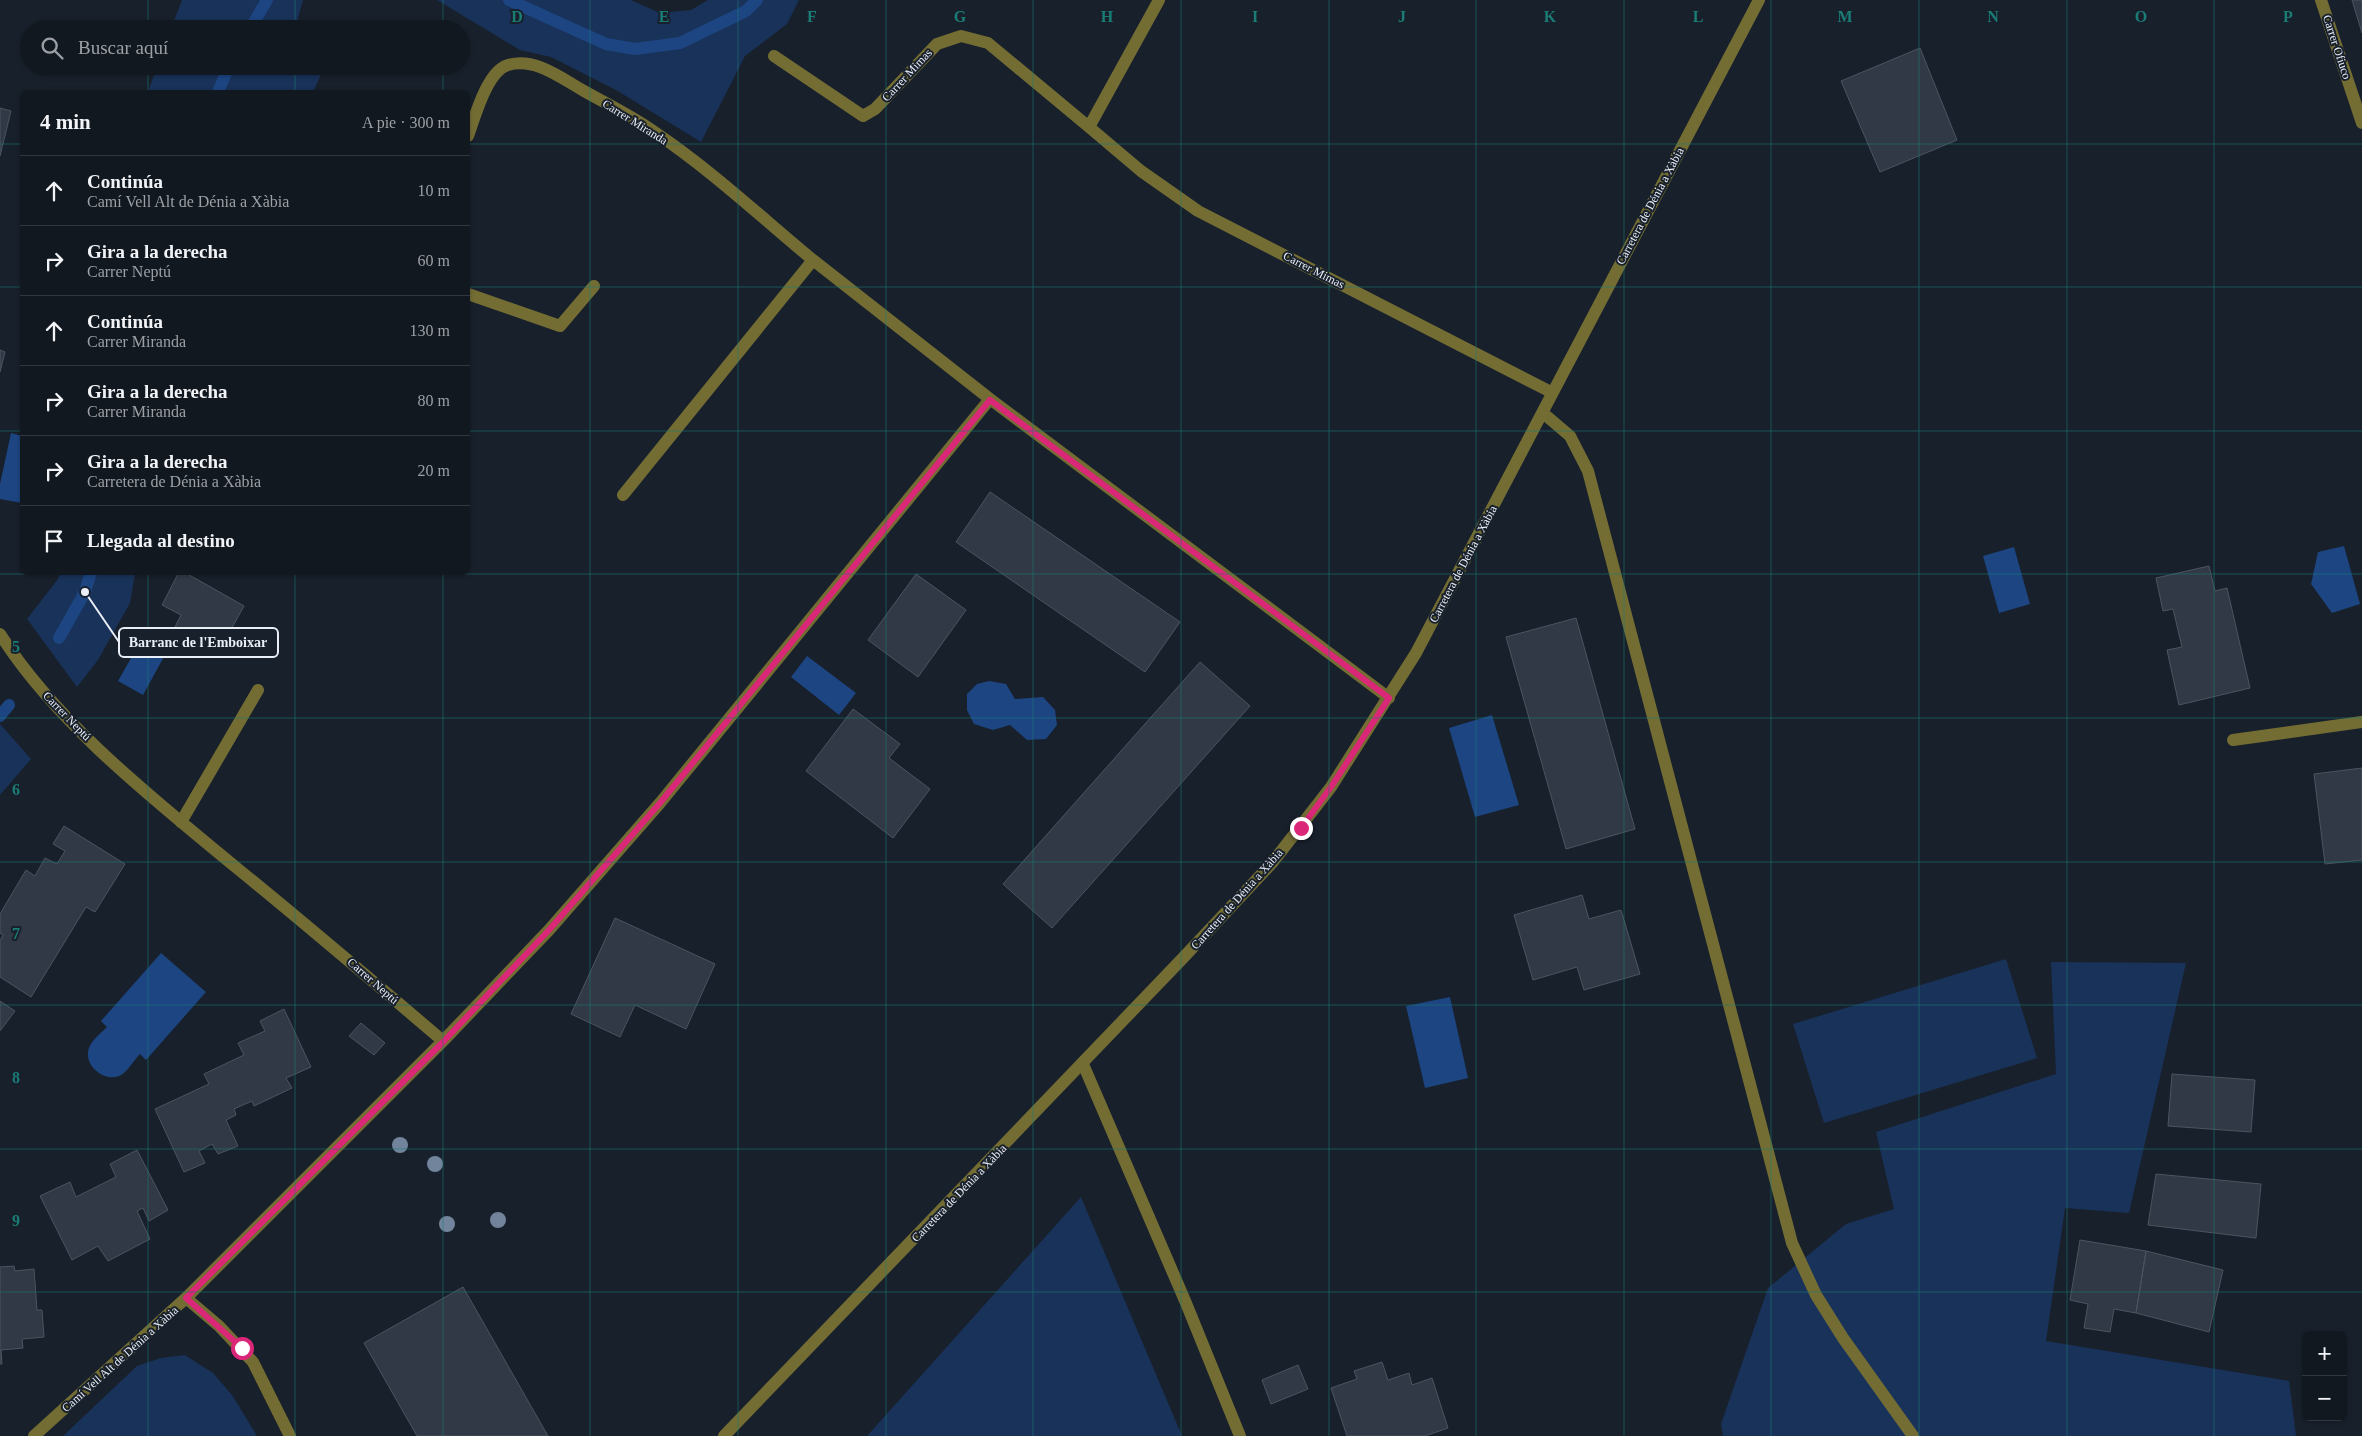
<!DOCTYPE html>
<html lang="es">
<head>
<meta charset="utf-8">
<style>
	body { margin:0; font-family:"Times New Roman",serif; background:#1f252d; color:#f1f3f6 }
	.controls { position:absolute; right:15px; bottom:15px; display:grid; overflow:hidden; border-radius:8px; box-shadow:0 1px 4px #0004 }
	.controls button { width:45px; height:45px; display:grid; place-items:center; padding:0; border:0; border-bottom:1px solid #31373e; background:#121820; color:#f1f3f6; font:25px sans-serif }
	.stop { position:absolute; width:15px; height:15px; margin:-11px; border:4px solid #db2777; border-radius:50%; background:#fff }
	.stop.end { background:#db2777; border-color:#fff; box-shadow:0 1px 5px #0008 }
	.list { margin:0; padding:0; list-style:none }
	h2 { display:flex; justify-content:space-between; align-items:center; height:65px; margin:0; padding:0 20px; font-size:21px }
	h2 small { font-size:16px; font-weight:400; color:#9ca0a5 }
	.list li { display:grid; grid-template-columns:32px 1fr auto; gap:15px; align-items:center; box-sizing:border-box; height:70px; padding:0 20px; border-top:1px solid #31373e }
	.list b { display:block; font-size:19px; white-space:nowrap }
	.list p { margin:0; font-size:16px; white-space:nowrap; color:#9ca0a5 }
	.list em { font-size:16px; font-style:normal; color:#9ca0a5 }
	.icon { flex:none; width:28px; height:28px; fill:none; stroke:currentColor; stroke-width:2; stroke-linecap:round; stroke-linejoin:round }
	.map { position:relative; flex:none; width:2362px; height:1436px; overflow:hidden }
	.search { position:absolute; background:#121820; box-shadow:0 1px 4px #0004; left:20px; top:20px; width:450px; height:55px; display:flex; align-items:center; gap:12px; box-sizing:border-box; padding:0 18px; border-radius:28px; color:#9ca0a5; font-size:19px }
	.panel { position:absolute; background:#121820; box-shadow:0 1px 4px #0004; left:20px; top:90px; width:450px; height:485px; border-radius:8px }
	.map>svg:first-child { display:block }
	.green { fill:#193259 }
	.water { fill:#1c4582 }
	.lines { fill:none; stroke-linecap:round; stroke-linejoin:round }
	.stream { stroke:#1c4582; stroke-width:12 }
	.building { fill:#313946; stroke:#4b5461 }
	.service { stroke:#736d34; stroke-width:12 }
	.minor { stroke:#736d34; stroke-width:12 }
	.tertiary { stroke:#736d34; stroke-width:12 }
	.tree { fill:#72839c }
	.route { stroke:#db2777; stroke-width:6 }
	.grid { fill:none; stroke:#1a7c75; stroke-width:1; stroke-opacity:0.55 }
	.labels { text-anchor:middle; stroke-width:4; stroke-linejoin:round; paint-order:stroke }
	.street-label { font-size:12px; fill:#e9eef7; stroke:#18202b }
	.grid-label { font-size:16px; text-anchor:middle; font-weight:bold; fill:#1a7c75; stroke:#18202b; stroke-width:4; stroke-linejoin:round; paint-order:stroke }
	.leader { fill:none; stroke:#e9eef7; stroke-width:2 }
	.callout-dot { fill:#e9eef7; stroke:#18202b; stroke-width:2 }
	.callout { fill:#18202b; stroke:#e9eef7; stroke-width:2 }
	.callout-label { font-size:14px; text-anchor:middle; font-weight:bold; fill:#e9eef7 }
</style>
</head>
<body>
<div class="map">
<svg width="2362" height="1436" viewBox="0 0 2362 1436">
	<rect width="100%" height="100%" fill="#18202b"/>
	<path class="green" d="M182 0H303L298 18 303 29H171Z
		M437 0H631L660 13 691 10 708 0H799L787 24 745 56 701 142 616 90 551 57 520 50Z
		M157 66H323L324 68 313 92H148Z
		M60 573H135L130 603 98 660 77 687 27 619 58 579Z
		M0 724 31 759 0 795Z
		M2006 959 2037 1058 1824 1123 1793 1024Z
		M2051 962 2186 963 2129 1213 2065 1208 2046 1341 2289 1381 2296 1436H1723L1721 1424 1768 1288 1846 1224 1894 1209 1876 1132 2056 1074Z
		M1081 1197 1182 1436H867Z
		M185 1355 213 1373 232 1395 257 1436H63L137 1366 161 1358Z"/>
	<path class="water" d="M11 433 22 436V503L0 499V484Z
		M2344 546 2360 604 2332 613 2311 584 2318 552Z
		M2014 547 2030 604 1999 613 1983 556Z
		M148 628 172 642 143 695 118 681Z
		M807 656 856 693 839 715 791 677Z
		M989 681 1006 684 1015 699 1043 697 1055 710 1057 725 1046 739 1027 740 1010 725 993 730 974 724 967 710V694L977 684Z
		M1492 715 1519 805 1475 817 1449 728Z
		M161 953 206 992 146 1060 140 1054C134 1060 128 1071 121 1075 107 1083 86 1068 88 1052 89 1042 100 1034 107 1027L101 1021Z
		M1450 997 1468 1078 1425 1088 1406 1006Z"/>
	<g class="lines">
		<path class="stream" d="M509 0 606 44 635 49 680 43 746 11 757 0
			M250 29 267 0
			M218 92 229 66
			M59 638 85 592 91 572
			M0 716 9 705"/>
	</g>
	<path class="building" d="M2352 0H2362V33Z
		M1920 48 1957 140 1880 172 1841 81Z
		M0 108 11 111 0 156Z
		M0 350 5 352 0 372Z
		M990 492 1180 622 1145 672 956 542Z
		M2209 566 2215 591 2227 588 2250 688 2179 705 2167 650 2182 647 2173 609 2163 611 2156 578Z
		M179 572H184L244 606 219 651 175 627 181 615 162 605Z
		M916 574 966 610 918 677 868 640Z
		M1576 618 1635 829 1566 849 1506 637Z
		M1200 662 1250 706 1052 928 1003 884Z
		M853 709 900 744 889 758 930 789 893 838 806 771Z
		M2362 768V860L2325 864 2314 774Z
		M64 826 125 864 95 912 86 907 31 997 0 977V941L3 935 0 933V914L26 870 35 876 45 858 57 864 65 851 53 844Z
		M1582 895 1589 919 1621 910 1640 974 1584 990 1577 967 1533 980 1514 915Z
		M615 918 715 964 686 1029 635 1005 620 1037 571 1014Z
		M0 1001 15 1011 0 1031Z
		M284 1009 311 1067 286 1078 292 1088 254 1106 252 1101 234 1109 236 1115 226 1120 238 1146 218 1154 212 1144 199 1151 205 1163 184 1172 155 1109 209 1084 204 1074 244 1055 238 1043 265 1031 260 1021Z
		M361 1023 385 1043 374 1055 349 1036Z
		M2172 1074 2255 1080 2251 1132 2168 1126Z
		M137 1150 168 1210 149 1221 143 1208 137 1211 150 1239 108 1261 98 1246 72 1260 40 1196 70 1182 76 1197 116 1177 110 1164Z
		M2156 1174 2261 1184 2256 1238 2148 1225Z
		M2080 1240 2146 1251 2136 1313 2114 1309 2110 1332 2084 1328 2088 1304 2070 1300Z
		M2146 1251 2223 1270 2209 1332 2136 1313Z
		M14 1266 15 1271 34 1269 37 1310H42L44 1337 22 1339 23 1348 1 1350 2 1364H0V1267Z
		M463 1287 548 1436H417L364 1343Z
		M1382 1362 1388 1380 1409 1373 1412 1385 1432 1378 1448 1428 1425 1436H1347L1331 1388 1357 1379 1354 1371Z
		M1298 1365 1308 1389 1271 1404 1262 1380Z"/>
	<g class="lines">
		<path class="service" d="M1543 413 1570 436 1588 471 1792 1243 1816 1295 1843 1338 1913 1436
			M181 822 258 690
			M1083 1064 1186 1303 1240 1436"/>
		<path class="minor" d="M1159 0 1089 127 1141 171 1198 211 1551 392
			M2321 0 2362 123
			M774 56 863 116 875 109 937 44 961 36 988 43 1089 127
			M468 136C475 117 487 71 508 65 535 57 561 78 584 91 607 104 632 116 653 131 710 169 761 217 813 260
			M468 294 560 326 594 286
			M623 495 813 260 990 399
			M0 634C57 724 156 801 238 869 307 925 375 983 443 1041L186 1298 34 1436
			M2233 740 2362 722
			M443 1041 549 930 660 803 990 399 1389 698
			M186 1298 219 1326 253 1362 290 1436"/>
		<path class="tertiary" d="M724 1436 1182 959 1272 863 1331 787 1416 653 1759 0"/>
	</g>
	<g class="tree">
		<circle cx="400" cy="1145" r="8"/>
		<circle cx="435" cy="1164" r="8"/>
		<circle cx="498" cy="1220" r="8"/>
		<circle cx="447" cy="1224" r="8"/>
	</g>
	<g class="lines">
		<path class="route" d="M242 1348 186 1298 443 1042 549 930 660 803 990 400 1389 698 1331 787 1301 828"/>
	</g>
	<path class="grid" d="M148 0V29M295 0V29M443 0V29M590 0V1436M738 0V1436M886 0V1436M1033 0V1436M1181 0V1436M1329 0V1436M1476 0V1436M1624 0V1436M1771 0V1436M1919 0V1436M2067 0V1436M2214 0V1436M148 66V92M295 66V92M443 66V92M0 144H22M468 144H2362M0 287H22M468 287H2362M0 431H22M468 431H2362M148 572V1436M295 572V1436M443 572V1436M0 574H2362M0 718H2362M0 862H2362M0 1005H2362M0 1149H2362M0 1292H2362"/>
	<g class="labels">
		<g class="street-label">
			<text transform="translate(2337 47) rotate(72)" y="4">Carrer Ofiuco</text>
			<text transform="translate(907 75) rotate(-47)" y="4">Carrer Mimas</text>
			<text transform="translate(635 122) rotate(32)" y="4">Carrer Miranda</text>
			<text transform="translate(1650 206) rotate(-62)" y="4">Carretera de Dénia a Xàbia</text>
			<text transform="translate(1314 270) rotate(27)" y="4">Carrer Mimas</text>
			<text transform="translate(1463 564) rotate(-62)" y="4">Carretera de Dénia a Xàbia</text>
			<text transform="translate(67 716) rotate(46)" y="4">Carrer Neptú</text>
			<text transform="translate(1237 899) rotate(-48)" y="4">Carretera de Dénia a Xàbia</text>
			<text transform="translate(373 981) rotate(41)" y="4">Carrer Neptú</text>
			<text transform="translate(959 1193) rotate(-46)" y="4">Carretera de Dénia a Xàbia</text>
			<text transform="translate(120 1359) rotate(-42)" y="4">Camí Vell Alt de Dénia a Xàbia</text>
		</g>
	</g>
	<g class="grid-label">
		<text x="517" y="22">D</text>
		<text x="664" y="22">E</text>
		<text x="812" y="22">F</text>
		<text x="960" y="22">G</text>
		<text x="1107" y="22">H</text>
		<text x="1255" y="22">I</text>
		<text x="1402" y="22">J</text>
		<text x="1550" y="22">K</text>
		<text x="1698" y="22">L</text>
		<text x="1845" y="22">M</text>
		<text x="1993" y="22">N</text>
		<text x="2141" y="22">O</text>
		<text x="2288" y="22">P</text>
		<text x="16" y="652">5</text>
		<text x="16" y="795">6</text>
		<text x="16" y="939">7</text>
		<text x="16" y="1083">8</text>
		<text x="16" y="1226">9</text>
	</g>
	<path class="leader" d="M85 592L119 642"/>
	<circle class="callout-dot" cx="85" cy="592" r="5"/>
	<rect class="callout" x="119" y="628" width="159" height="29" rx="5"/>
	<g class="callout-label">
		<text x="198" y="647">Barranc de l'Emboixar</text>
	</g>
</svg>
<div class="controls">
<button>+</button>
<button>−</button>
</div>
<div class="stop" style="left:242px;top:1348px"></div>
<div class="stop end" style="left:1301px;top:828px"></div>
<div class="search"><svg class="icon" aria-label="search" viewBox="0 0 24 24"><circle cx="10" cy="10" r="6"/><path d="M15 15l6 6"/></svg>Buscar aquí</div>
<section class="panel">
<h2>4 min<small>A pie · 300 m</small></h2>
<ul class="list">
<li><svg class="icon" aria-label="ahead" viewBox="0 0 24 24"><path d="M12 20V5M6 11l6-6 6 6"/></svg><div><b>Continúa</b><p>Camí Vell Alt de Dénia a Xàbia</p></div><em>10 m</em></li>
<li><svg class="icon" aria-label="right" viewBox="0 0 24 24"><path d="M7 20v-9h11M14 6l5 5-5 5"/></svg><div><b>Gira a la derecha</b><p>Carrer Neptú</p></div><em>60 m</em></li>
<li><svg class="icon" aria-label="ahead" viewBox="0 0 24 24"><path d="M12 20V5M6 11l6-6 6 6"/></svg><div><b>Continúa</b><p>Carrer Miranda</p></div><em>130 m</em></li>
<li><svg class="icon" aria-label="right" viewBox="0 0 24 24"><path d="M7 20v-9h11M14 6l5 5-5 5"/></svg><div><b>Gira a la derecha</b><p>Carrer Miranda</p></div><em>80 m</em></li>
<li><svg class="icon" aria-label="right" viewBox="0 0 24 24"><path d="M7 20v-9h11M14 6l5 5-5 5"/></svg><div><b>Gira a la derecha</b><p>Carretera de Dénia a Xàbia</p></div><em>20 m</em></li>
<li><svg class="icon" aria-label="arrive" viewBox="0 0 24 24"><path d="M6 21V4h12l-3 4 3 4H6"/></svg><div><b>Llegada al destino</b></div></li>
</ul>
</section>
</div>
</body>
</html>
